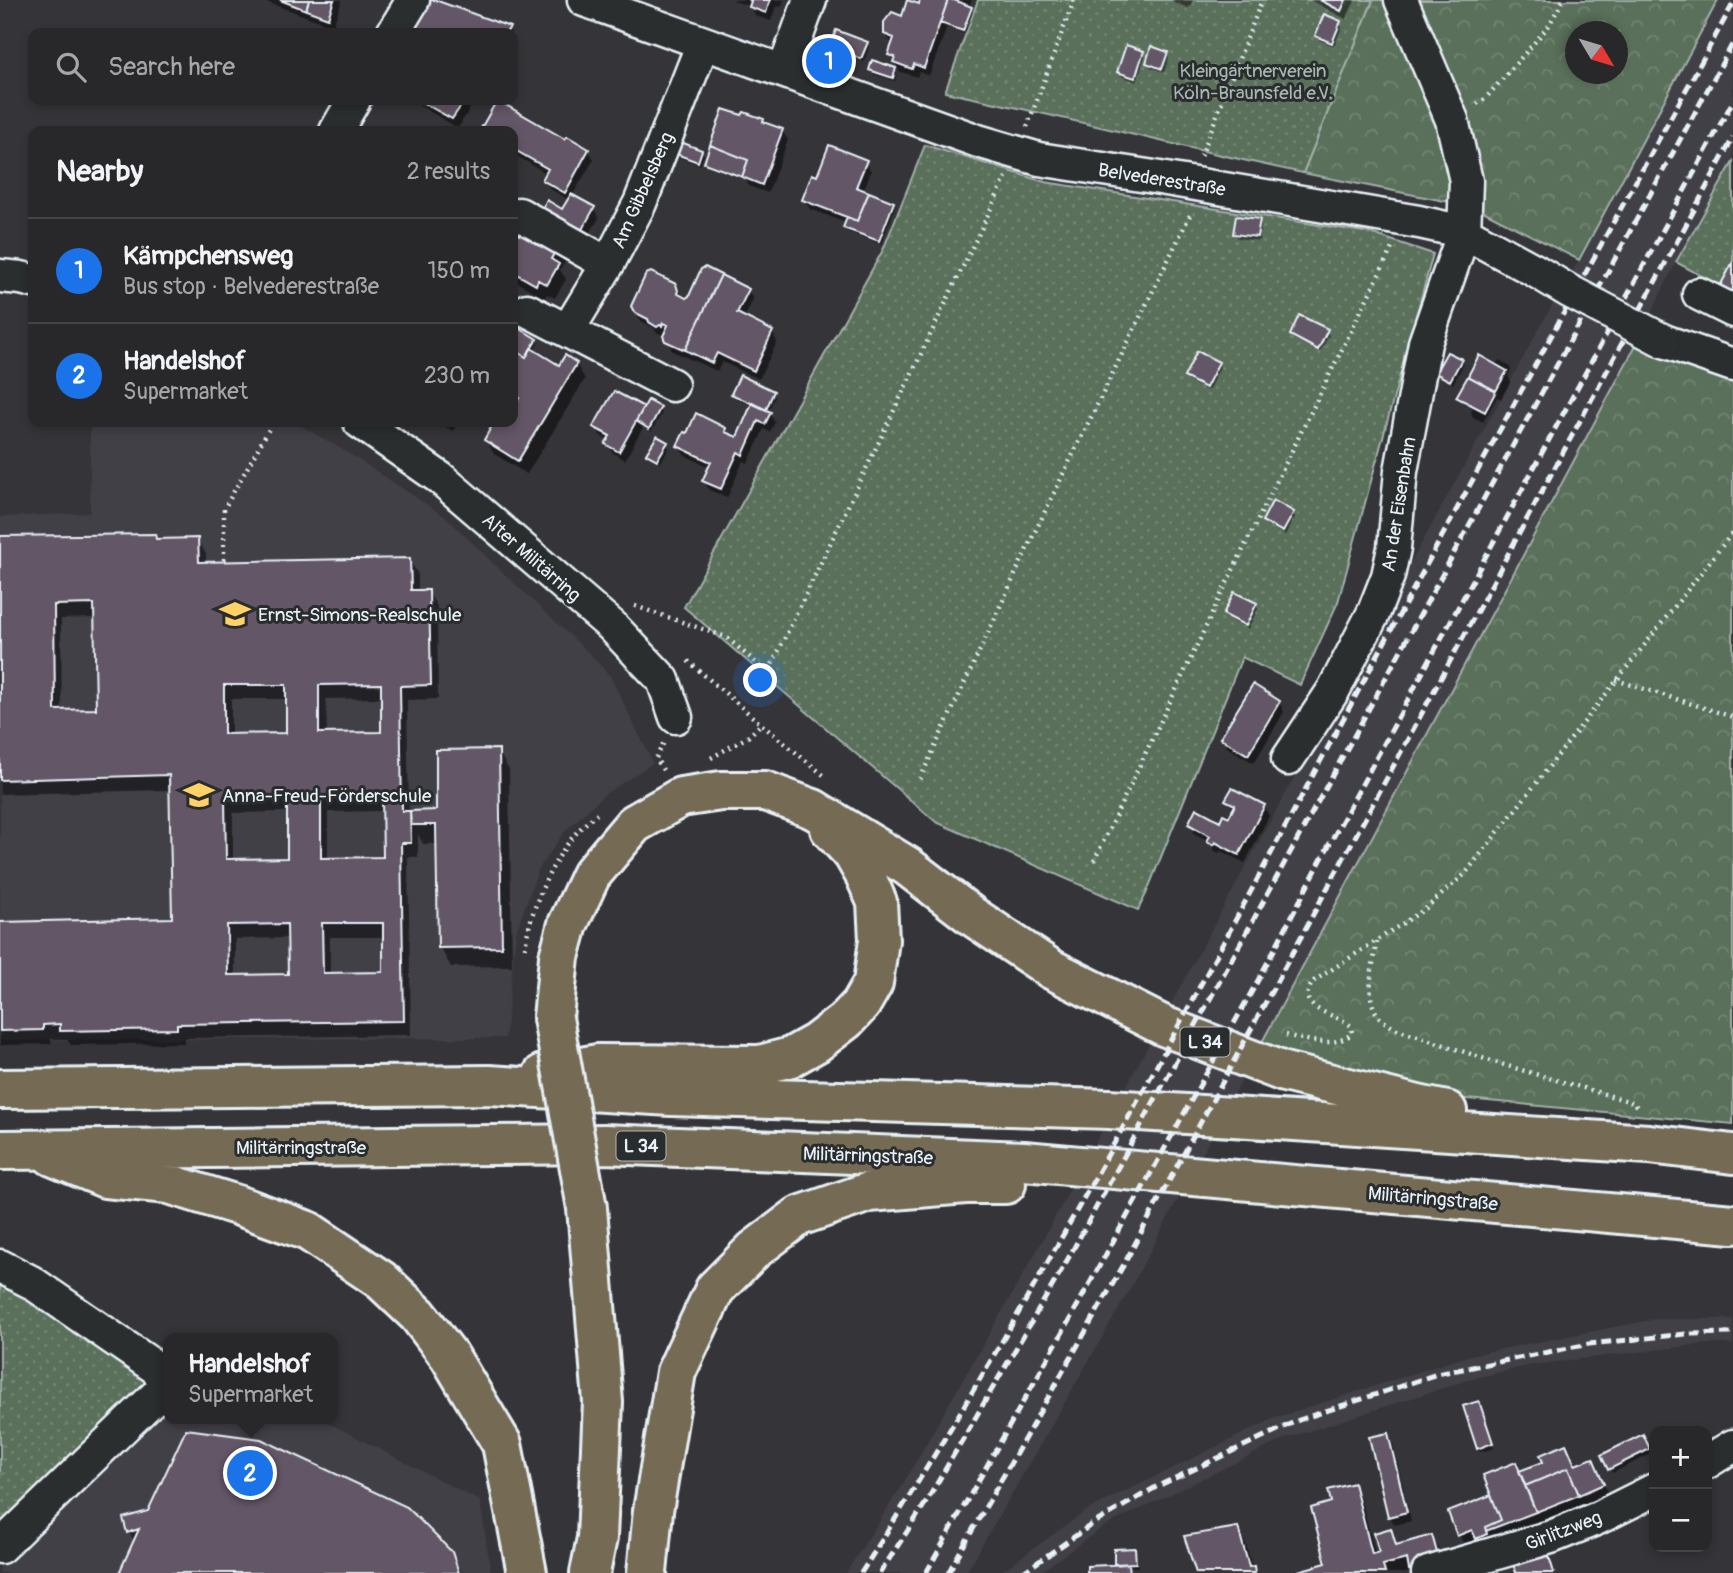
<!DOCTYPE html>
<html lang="en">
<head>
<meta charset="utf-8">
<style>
	body { margin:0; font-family:Pangolin,sans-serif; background:#303033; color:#f1f3f6 }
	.controls { position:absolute; right:21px; bottom:21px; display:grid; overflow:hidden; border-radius:14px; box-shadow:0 4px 10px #0003 }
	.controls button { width:63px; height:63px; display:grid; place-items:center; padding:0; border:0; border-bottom:2px solid #444447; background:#28282b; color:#f1f3f6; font:35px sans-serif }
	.compass { position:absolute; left:1565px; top:21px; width:63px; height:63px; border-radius:50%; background:#28282b; box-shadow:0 4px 10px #0003; rotate:128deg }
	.you { position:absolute; left:761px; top:681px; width:24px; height:24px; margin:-18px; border:5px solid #fff; border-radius:50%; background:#1a73e8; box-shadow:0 0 0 10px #1a73e833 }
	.badge { display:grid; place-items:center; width:46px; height:46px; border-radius:50%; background:#1a73e8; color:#fff; font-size:23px; font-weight:700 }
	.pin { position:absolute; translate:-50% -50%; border:4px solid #fff; box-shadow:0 2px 7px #0006 }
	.popup { position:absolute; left:163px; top:1333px; width:175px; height:91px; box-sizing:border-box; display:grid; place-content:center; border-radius:14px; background:#28282b; filter:drop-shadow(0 2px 5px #0005); font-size:23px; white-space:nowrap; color:#a5a6a9 }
	.popup b { font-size:26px; color:#f1f3f6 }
	.popup::after { content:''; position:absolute; left:50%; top:100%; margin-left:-14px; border:14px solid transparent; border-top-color:#28282b }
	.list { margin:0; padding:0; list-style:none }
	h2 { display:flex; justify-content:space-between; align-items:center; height:91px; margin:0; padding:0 28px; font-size:30px }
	h2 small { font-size:23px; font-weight:400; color:#a5a6a9 }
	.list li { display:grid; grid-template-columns:46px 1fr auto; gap:21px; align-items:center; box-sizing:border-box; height:105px; padding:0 28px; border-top:2px solid #444447 }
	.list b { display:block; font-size:26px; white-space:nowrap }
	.list p { margin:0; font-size:23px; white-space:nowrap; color:#a5a6a9 }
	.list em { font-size:23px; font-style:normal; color:#a5a6a9 }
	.icon { flex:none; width:38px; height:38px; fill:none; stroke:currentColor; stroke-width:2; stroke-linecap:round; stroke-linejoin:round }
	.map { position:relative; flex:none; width:1733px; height:1573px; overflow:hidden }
	.search { position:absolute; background:#28282b; box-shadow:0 4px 10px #0003; left:28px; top:28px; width:490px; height:77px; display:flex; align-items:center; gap:18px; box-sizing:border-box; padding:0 24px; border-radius:14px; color:#a5a6a9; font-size:26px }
	.panel { position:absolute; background:#28282b; box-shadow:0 4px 10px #0003; left:28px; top:126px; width:490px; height:301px; border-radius:14px }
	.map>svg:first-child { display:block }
	.built { fill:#433f46 }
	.forest { fill:url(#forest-crowns); stroke:#a1b0a9; stroke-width:2; fill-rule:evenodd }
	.garden { fill:url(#garden-dots); stroke:#a1b0a9; stroke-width:2 }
	.shadow { fill:#0007; fill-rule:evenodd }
	.building { fill:#635766; stroke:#e8f1f8; stroke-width:2; fill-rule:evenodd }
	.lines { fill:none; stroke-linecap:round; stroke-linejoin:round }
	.minor-casing { stroke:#e8f1f8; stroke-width:37 }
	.major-casing { stroke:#e8f1f8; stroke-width:44 }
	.highway-casing { stroke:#e8f1f8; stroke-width:44 }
	.path { stroke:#e8f1f8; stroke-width:4.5; stroke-dasharray:2 5; stroke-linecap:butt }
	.minor { stroke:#2a2d2e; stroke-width:32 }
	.major { stroke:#756b52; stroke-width:38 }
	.highway { stroke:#756b52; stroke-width:38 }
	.rail { stroke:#e8f1f8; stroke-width:5; stroke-dasharray:10 5; stroke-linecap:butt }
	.minor-bridge-casing { stroke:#e8f1f8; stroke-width:37; stroke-linecap:butt }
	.major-bridge-casing { stroke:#e8f1f8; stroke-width:44; stroke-linecap:butt }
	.minor-bridge { stroke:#2a2d2e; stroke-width:32 }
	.major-bridge { stroke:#756b52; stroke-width:38 }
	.labels { text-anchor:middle; stroke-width:6; stroke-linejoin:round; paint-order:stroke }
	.shield { fill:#2a2d2e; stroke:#afb6bb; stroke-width:2 }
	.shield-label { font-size:18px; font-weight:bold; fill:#e8f1f8 }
	.park-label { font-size:19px; fill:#a8b7b1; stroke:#2a2d2e }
	.street-label { font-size:19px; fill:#e8f1f8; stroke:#2a2d2e }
	.poi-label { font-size:19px; fill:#e8f1f8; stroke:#2a2d2e; text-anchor:start }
</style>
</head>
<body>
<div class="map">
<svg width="1733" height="1573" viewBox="0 0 1733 1573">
	<defs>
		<pattern id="forest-crowns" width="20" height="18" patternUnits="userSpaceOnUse" patternTransform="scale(1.75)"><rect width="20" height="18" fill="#5a705a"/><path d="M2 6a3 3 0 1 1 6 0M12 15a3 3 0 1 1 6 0" fill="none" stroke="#728572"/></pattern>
		<pattern id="garden-dots" width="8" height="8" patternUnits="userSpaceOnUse" patternTransform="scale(1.75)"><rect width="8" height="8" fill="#5a705a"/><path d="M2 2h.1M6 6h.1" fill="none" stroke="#728572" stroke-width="1.8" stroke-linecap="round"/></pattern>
	</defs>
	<rect width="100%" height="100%" fill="#353539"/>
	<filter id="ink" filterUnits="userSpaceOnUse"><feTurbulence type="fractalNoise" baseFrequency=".0143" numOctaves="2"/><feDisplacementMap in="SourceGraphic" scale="14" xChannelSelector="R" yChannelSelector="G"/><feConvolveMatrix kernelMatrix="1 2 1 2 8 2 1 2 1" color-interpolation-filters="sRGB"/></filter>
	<g filter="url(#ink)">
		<path class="built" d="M1718 0H1733V162L1676 262 1637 343 1125 1298 966 1573H846L903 1484 1035 1254 1389 603 1546 316 1579 260Z
			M90 422H295L350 454 447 518 500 570 592 656 610 676 653 763 605 794 565 831 538 870 516 932 505 1038 0 1040V517L90 513Z
			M1656 1319H1733V1344H1704L1531 1365 1471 1379 1284 1439 1103 1527 1039 1573H999L1089 1509 1275 1418 1471 1355Z
			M168 1398V1419H321L480 1501 491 1573H0V1566L49 1511Z"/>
		<path class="forest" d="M1373 0H1718L1579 260 1475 207 1303 173ZM1576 32H1618V74H1576Z
			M1637 343 1733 378V1124L1445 1097 1261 1044Z"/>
		<path class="garden" d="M978 0H1373L1303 173C1183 148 1065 117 945 92Z
			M925 145 1045 182 1370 233 1433 254 1338 602 1300 685 1242 657 1146 894 1138 910 936 822 684 607 883 250Z
			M1733 162V262L1720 286 1676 262Z
			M0 1267 154 1374 0 1532Z"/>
		<path class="shadow" d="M261 0H342L333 26Z
			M430 0 509 29 511 33H404Z
			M732 0H784L781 7 776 6 771 21 756 16 751 7Z
			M922 0H972L969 7 973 12 965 34 947 27 929 76 919 72 917 77 895 70 897 73 895 81 873 74 871 70 874 62 900 71 890 55 894 44 891 43 885 33 920 6Z
			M1172 0H1193L1189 8 1174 3Z
			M1310 0H1354L1355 1 1346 19Z
			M1340 23 1342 27 1334 46 1319 40 1317 36Z
			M867 43 869 47 864 62 834 51 831 46Z
			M1143 52 1145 56 1137 82 1121 76 1119 72Z
			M1167 54 1169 58 1164 72 1150 67 1148 63Z
			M410 100H475L458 128Z
			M498 103 566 142 588 150 594 159 572 196 593 208 599 218 582 246 563 211 569 200 550 189 544 180 548 174 513 154V131H482V130Z
			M762 120 765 125 782 131 788 140 768 193 749 186 746 180 708 166 706 162Z
			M701 151 704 155 700 165 678 157 675 153Z
			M865 161 871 171 863 192 893 203 895 207 881 244 848 232 845 227 847 223 810 209 804 200 818 178Z
			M1259 221 1261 225 1259 241 1238 238 1235 234Z
			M513 222 557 247 565 262 560 270 566 279 555 298 547 294 545 298 513 280Z
			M675 285 686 300 748 290 753 299 744 319 772 332 777 342 759 379 722 362 717 371 672 351 665 334 663 335 656 332 654 328 641 321 635 311Z
			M519 331 535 340 538 344 533 352 559 367 565 358 576 364 585 379 527 474 494 454 486 440 496 422H502L506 424 507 422H513V412L517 405 513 397V385L516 380 513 377V342Z
			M1326 331 1329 335 1320 352 1294 339 1291 335Z
			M1499 360 1509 366 1511 370 1508 376 1511 381 1501 399 1497 397 1483 422 1473 417 1471 412 1473 408 1461 401 1458 397 1495 366Z
			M1460 361 1463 365 1453 384 1440 377 1437 373Z
			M1218 363 1220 367 1208 391 1188 381 1186 377Z
			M773 393 775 397 768 412 775 422 770 432 764 429 748 463 743 461 727 498 709 490 704 481 710 467 684 455 679 446 725 429 728 435 738 439 753 406 735 398 733 394Z
			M643 409H660L662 413 651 432 643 427 625 460 613 453 607 444 609 441 601 436 595 427Z
			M437 422H458L453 431Z
			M667 444 669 448 660 463 651 458 648 454Z
			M1293 513 1295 517 1285 535 1266 525 1264 521Z
			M154 536 157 540 197 539 206 554V563L409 560 418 574V592H428L437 606 438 699 407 700 409 812H438L498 751 509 770 512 966 451 967 440 948 438 844H423L418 834V857H408L411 1035 184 1038V1043L71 1045 67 1039H51V1044L0 1045V924L174 920 171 790 0 794V538ZM96 618 97 711H62L61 619ZM383 698V734L327 735 326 699ZM231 699H287L288 735 231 736ZM384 811 385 859 328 860V812ZM289 812V860L233 861V813ZM330 937H385V974H330ZM289 938V975L235 976V939Z
			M1256 604 1258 609 1248 629 1227 618 1225 614Z
			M1279 702 1284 712 1254 763 1228 748 1222 738Z
			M1227 800 1264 806 1269 816 1245 863 1221 851 1219 853 1215 851 1209 841 1195 834 1190 824 1221 823 1230 819 1234 810Z
			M1480 1407 1494 1448 1480 1452 1478 1448Z
			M1387 1435 1393 1444 1411 1521 1395 1525 1389 1516Z
			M1642 1436 1651 1454 1612 1473 1603 1455Z
			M1566 1446 1576 1467 1593 1460 1608 1494 1490 1541 1483 1547 1478 1539 1464 1545 1450 1513 1494 1496 1520 1472 1545 1463Z
			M1353 1485 1361 1500 1376 1555 1381 1553 1390 1530 1399 1546 1432 1537 1440 1552 1445 1573H1300L1328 1565 1333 1504Z
			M125 1519 451 1553 462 1573H121L135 1543 129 1532Z
			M1237 1529 1246 1544 1252 1568 1256 1573H1198Z
			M1134 1550 1137 1554 1138 1567H1129L1133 1573H1089L1117 1566 1116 1551Z"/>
		<path class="building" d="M280 0H309L306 10Z
			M309 0H334L328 18 306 10Z
			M420 0H435L510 27 506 33H402Z
			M749 0H770L766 13 749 7 751 1Z
			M907 0 919 4 920 0H948L924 68 914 64 912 69 893 62 895 57 888 55 894 38 884 34V22L892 12 902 16Z
			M948 0H954L972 7 963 31 940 23Z
			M1320 0H1346L1341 11Z
			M1324 14 1341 21 1332 43 1315 36Z
			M836 30 868 42 861 59 830 47Z
			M1126 45 1144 51 1135 78 1117 72Z
			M1151 46 1168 52 1162 69 1146 63Z
			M872 60 896 68 893 78 869 70Z
			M418 100H465L452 119Z
			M497 100 565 139 567 136 589 149 565 193 542 180 548 169 513 149V131H482L480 130Z
			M723 109 742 115 744 112 764 119 763 122 783 129 762 185 742 177 748 160 710 145Z
			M678 141 702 150 698 162 673 153Z
			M710 145 748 160 742 177 704 163Z
			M829 145 867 160 856 187 869 192 857 221 802 200 812 174 817 176Z
			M869 192 894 202 879 241 843 228 847 217 857 221Z
			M571 194 595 207 577 238 538 215 547 200 562 209Z
			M1236 216 1260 219 1257 237 1233 234Z
			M513 220 558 246 551 259 559 264 547 285 538 280 536 285 513 272Z
			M1733 262V293L1720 286Z
			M705 267 721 275 685 350 665 341 663 336 668 325 663 323 662 326 660 325 657 327 649 322 648 319 634 312 631 306 646 274 651 272 676 284 678 291 677 293 686 298 689 296 701 269Z
			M721 275 749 289 737 313 773 331 754 371 717 353 712 363 685 350Z
			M1299 315 1328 329 1318 350 1290 335Z
			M519 328 537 339 526 357 513 349V338Z
			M531 348 559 365 565 355 577 363 518 461 484 440 494 422H513V408L519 398 513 394V381L518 373 513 370V349L526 357Z
			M1197 351 1219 362 1206 388 1184 377Z
			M1447 352 1462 359 1450 381 1435 373Z
			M1479 355 1507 371 1496 391 1468 376Z
			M740 375 774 391 766 410 731 394Z
			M1468 376 1496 391 1485 412 1456 397Z
			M614 391 644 407 619 452 605 444 610 436 593 427Z
			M648 400 661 407 649 429 636 421Z
			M752 403 771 412 765 424 758 421 743 455 738 452 721 489 702 481 711 462 677 446 684 432 687 433 696 413 726 428 725 432 737 437Z
			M657 436 668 442 657 460 646 454Z
			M1273 500 1294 512 1283 532 1262 521Z
			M155 534 156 539 198 538 199 562 410 558 411 590H429L431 685 400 686 402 811H410L411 843H401L404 1021 177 1024V1029L60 1031V1024L43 1025V1030L0 1031V922L172 918 169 775 0 780V536ZM94 604 96 709 55 710 54 605ZM381 684V732L319 733V685ZM224 685H286V733L224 734ZM382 797 383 857 321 858V798ZM287 798V858L226 859 225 799ZM322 923H383V972L323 973ZM287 924 288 974 228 975 227 925Z
			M1234 592 1257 603 1246 626 1223 614Z
			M1253 684 1280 701 1248 755 1220 738Z
			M499 749 502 947 438 948 436 825H411L410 811 436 810V750Z
			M1232 788 1265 805 1239 855 1215 842 1214 845 1207 841 1210 836 1188 824 1196 808 1220 821 1223 814 1229 817 1235 805 1225 800Z
			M1479 1401 1493 1443 1477 1449 1463 1406Z
			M186 1429 261 1439 407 1507 452 1552 459 1573H119L139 1529 127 1533 123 1518 148 1511Z
			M1388 1433 1407 1512 1388 1517 1369 1437Z
			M1643 1434 1650 1449 1608 1470 1601 1455Z
			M1566 1444 1575 1465 1593 1458 1604 1484 1579 1495 1568 1468 1525 1486 1519 1471 1543 1462 1540 1455Z
			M1516 1462 1536 1512 1486 1531 1485 1527 1501 1520 1483 1475Z
			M1568 1468 1579 1495 1536 1512 1525 1486Z
			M1354 1483 1372 1554 1379 1552 1374 1533 1391 1528 1396 1545 1432 1535 1440 1563 1409 1570 1407 1559 1383 1565 1385 1573H1298V1571L1326 1563 1311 1508 1331 1502 1328 1490Z
			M1491 1495 1501 1520 1485 1527 1487 1534 1476 1539 1472 1530 1457 1536 1448 1512Z
			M1238 1527 1249 1567 1254 1566 1255 1573H1196L1184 1536Z
			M1135 1548 1136 1563 1114 1564V1549Z
			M1548 1553 1554 1573H1516L1513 1564Z
			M1129 1564 1130 1573H1087V1566Z"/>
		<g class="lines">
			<g class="minor-casing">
				<path id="minor" d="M584 0 978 141 1039 159 1154 177 1419 222 1464 232 1534 270
					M393 33 413 0
					M784 71 810 0
					M336 131 354 100
					M519 214 608 264
					M0 276 21 278 33 281
					M1699 294 1733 311
					M527 310 672 385
					M568 330 608 264 640 203 703 43
					M1664 341 1733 365
					M360 422 440 478 612 626 663 680 676 717
					M1288 759 1333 691 1373 614 1388 576 1394 548 1401 471 1425 343 1464 232 1466 181 1452 120 1401 0
					M0 1266 31 1282 159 1370 165 1387 0 1547
					M1707 1462 1733 1446
					M1428 1573 1551 1537 1598 1518 1654 1490"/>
			</g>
			<g class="major-casing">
				<path id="major" d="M553 1018 559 957 568 924 591 875 634 824 681 797 721 791H765L813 809
					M587 1208 603 1402 597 1538 590 1573"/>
			</g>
			<g class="highway-casing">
				<path id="highway" d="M813 809 907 866 972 916 1051 969 1166 1027 1284 1072 1422 1106 1447 1111
					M543 1074 598 1064 760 1065 791 1057 816 1043 846 1020 861 1004 873 983 879 940 877 902 865 875 853 854 830 829
					M0 1089 489 1085 671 1096 1109 1109 1649 1144 1733 1154
					M0 1150 604 1144 1024 1161 1733 1224
					M52 1156 105 1178 169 1184 237 1205 308 1231 381 1280 418 1315 450 1357 502 1444 527 1573
					M647 1573 653 1511 676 1372 715 1289 754 1250 799 1216 869 1192 966 1184H1006"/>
			</g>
			<path class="path" d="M1477 104 1485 99 1548 27 1563 0
				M1027 127 1074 0
				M1201 156 1262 0
				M224 560V509L273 422
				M635 606 726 637 768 673 1006 177
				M688 661 761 724 826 777
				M1616 680 1733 717
				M711 758 749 736 761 724
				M663 770 656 758 665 740
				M920 779 1033 536 1192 211
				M1094 861 1232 572 1393 246
				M1377 942C1374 963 1364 994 1377 1014 1381 1020 1388 1024 1394 1028L1494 1062 1635 1103 1637 1110
				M525 948C531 903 559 841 597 814
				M1286 1035C1306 1040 1336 1049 1352 1033L1351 1026C1335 1012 1291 1010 1314 981L1425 909 1465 874 1733 532"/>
			<use href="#minor" class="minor"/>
			<use href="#major" class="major"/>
			<use href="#highway" class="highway"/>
			<path class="rail" d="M861 1573C1031 1307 1178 1027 1327 749 1461 500 1597 252 1733 4
				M880 1573 925 1504 1064 1266 1733 43
				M926 1573 1065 1328 1262 973 1329 845 1733 101
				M948 1573 1123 1266 1733 138
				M1022 1573 1091 1525 1156 1487 1299 1420 1437 1374 1589 1344 1686 1334 1733 1333"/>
			<g class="minor-bridge-casing">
				<path id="minor-bridge" d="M1534 270 1569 291 1664 341"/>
			</g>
			<g class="major-bridge-casing">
				<path id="major-bridge" d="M553 1018 587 1208"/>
			</g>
			<use href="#minor-bridge" class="minor-bridge"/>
			<use href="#major-bridge" class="major-bridge"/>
		</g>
	</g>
	<defs>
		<g id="school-bare" transform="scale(2.415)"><path d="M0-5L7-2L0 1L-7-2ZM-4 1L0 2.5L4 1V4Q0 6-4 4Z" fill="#ffd166" stroke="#2a2d2e" stroke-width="2.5" paint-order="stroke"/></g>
	</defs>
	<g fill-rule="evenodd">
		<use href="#school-bare" x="235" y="614"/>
		<use href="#school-bare" x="199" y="795"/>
	</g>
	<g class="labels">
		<g class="shield">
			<rect x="1180.5" y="1027.5" width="49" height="29" rx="5"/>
			<rect x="616.5" y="1131.5" width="49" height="29" rx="5"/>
		</g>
		<g class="shield-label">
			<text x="1205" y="1048">L 34</text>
			<text x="641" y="1152">L 34</text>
		</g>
		<g class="park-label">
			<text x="1253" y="77">Kleingärtnerverein<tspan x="1253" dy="22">Köln-Braunsfeld e.V.</tspan></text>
		</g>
		<g class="street-label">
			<text transform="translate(1162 179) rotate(9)" y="7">Belvederestraße</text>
			<text transform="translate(642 190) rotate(-66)" y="7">Am Gibbelsberg</text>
			<text transform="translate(1398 504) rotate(-81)" y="7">An der Eisenbahn</text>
			<text transform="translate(532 557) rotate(41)" y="7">Alter Militärring</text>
			<text x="301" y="1154">Militärringstraße</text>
			<text transform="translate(868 1155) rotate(2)" y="7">Militärringstraße</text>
			<text transform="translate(1433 1198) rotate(5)" y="7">Militärringstraße</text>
			<text transform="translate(1563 1530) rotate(-21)" y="7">Girlitzweg</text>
		</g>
		<g class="poi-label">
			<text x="258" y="621">Ernst-Simons-Realschule</text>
			<text x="222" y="802">Anna-Freud-Förderschule</text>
		</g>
	</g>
</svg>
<div class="controls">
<button>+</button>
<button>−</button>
</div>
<svg class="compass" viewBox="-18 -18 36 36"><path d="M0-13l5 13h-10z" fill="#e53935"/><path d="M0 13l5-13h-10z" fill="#a5a6a9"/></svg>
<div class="you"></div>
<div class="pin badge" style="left:829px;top:61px">1</div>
<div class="pin badge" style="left:250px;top:1473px">2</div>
<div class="popup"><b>Handelshof</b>Supermarket</div>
<div class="search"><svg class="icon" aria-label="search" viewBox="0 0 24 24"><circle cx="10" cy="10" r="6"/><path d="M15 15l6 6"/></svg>Search here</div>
<section class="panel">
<h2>Nearby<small>2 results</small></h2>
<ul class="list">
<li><span class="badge">1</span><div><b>Kämpchensweg</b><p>Bus stop · Belvederestraße</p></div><em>150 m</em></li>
<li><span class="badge">2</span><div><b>Handelshof</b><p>Supermarket</p></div><em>230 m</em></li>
</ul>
</section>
</div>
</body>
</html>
